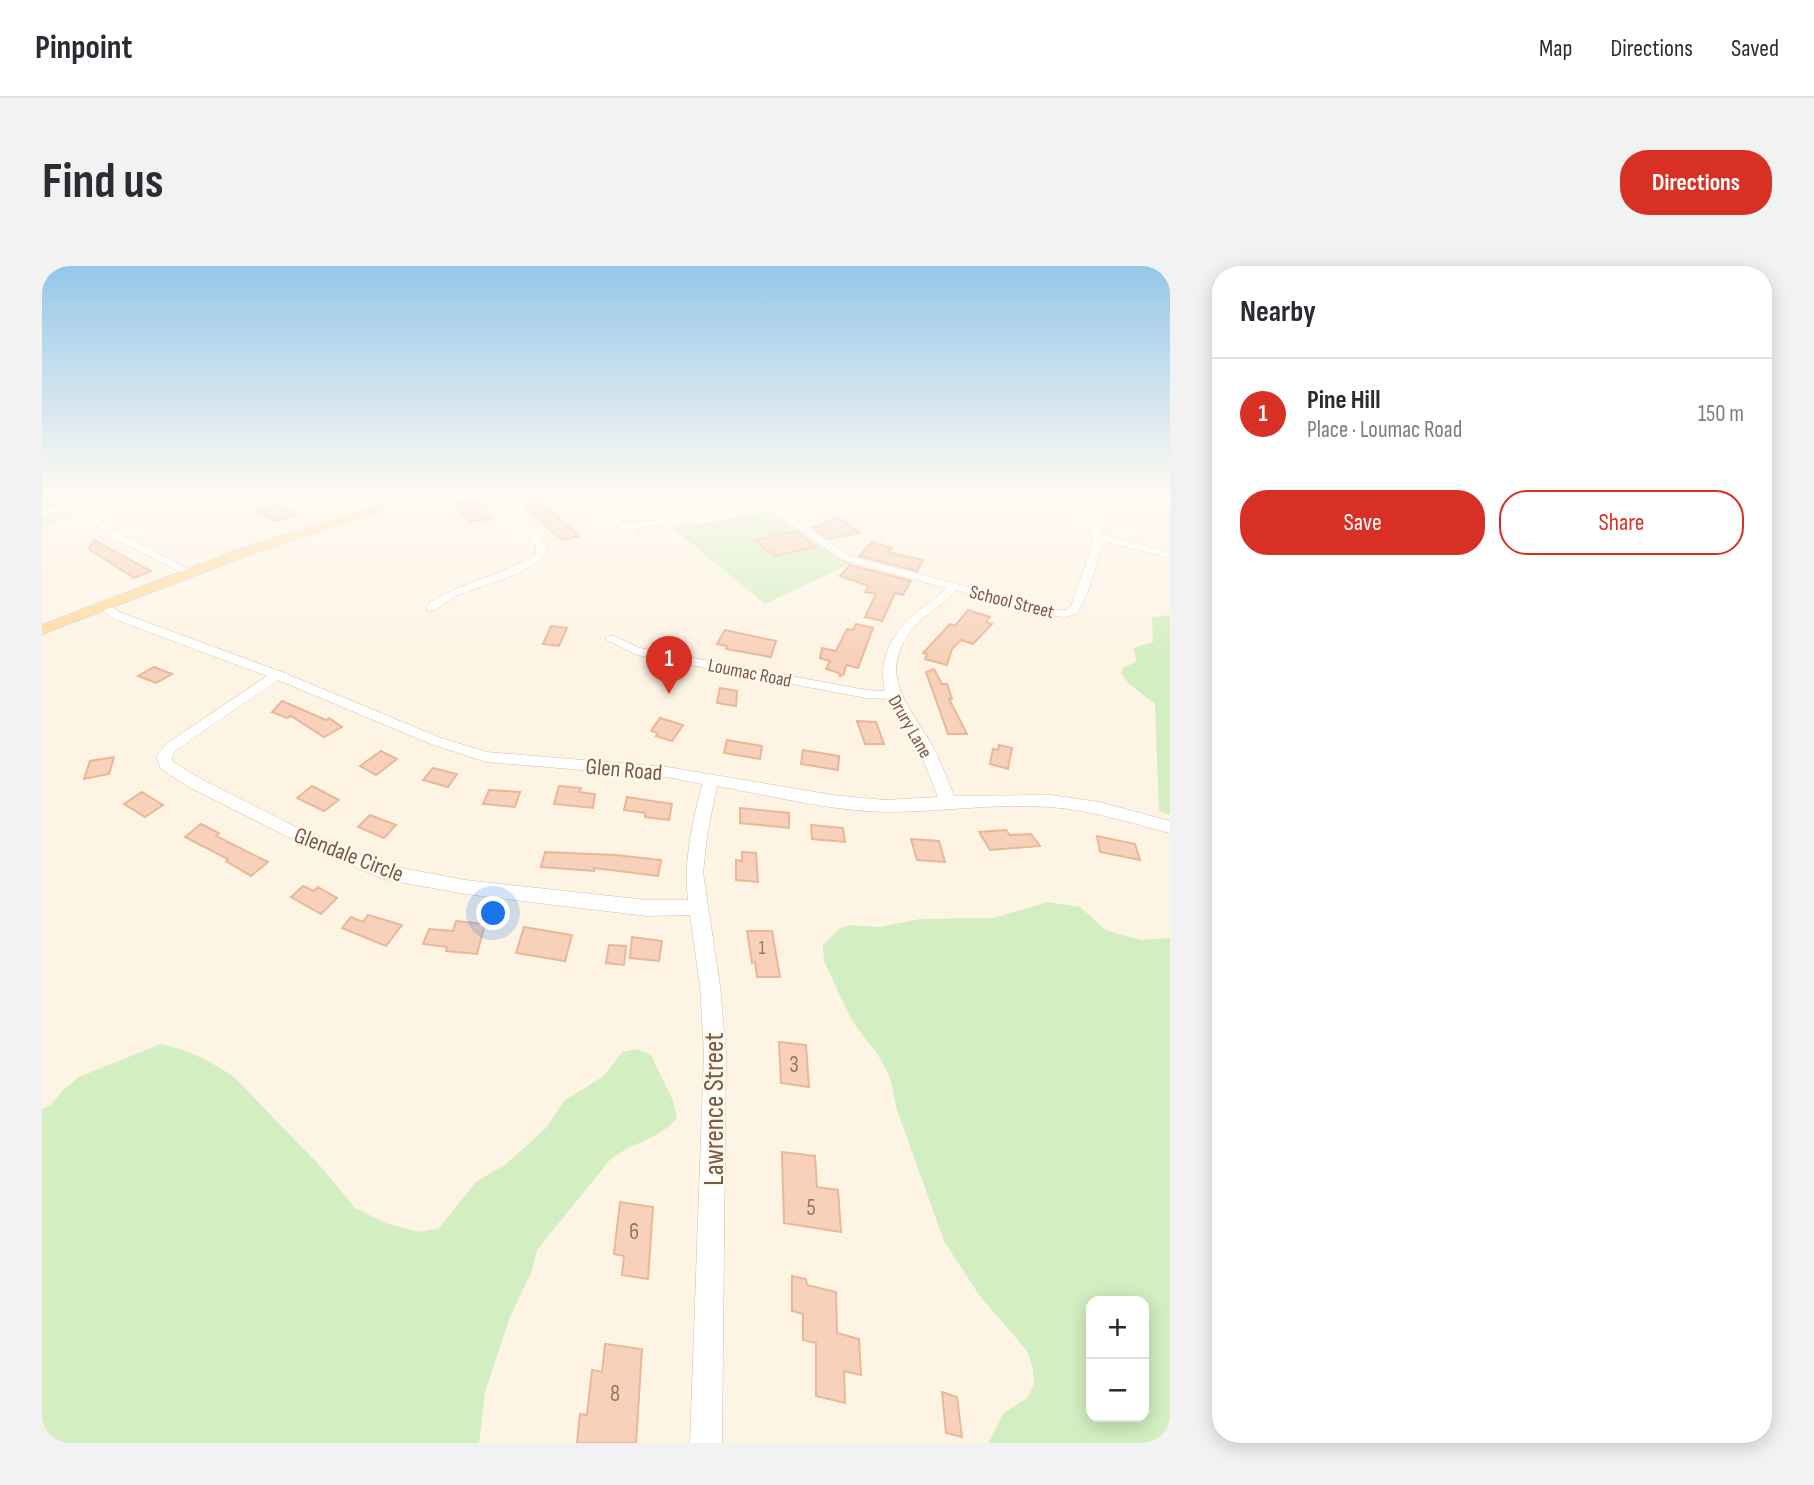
<!DOCTYPE html>
<html lang="en">
<head>
<meta charset="utf-8">
<style>
	body { margin:0; font-family:"Sofia Sans Condensed",sans-serif; background:#f2f2f3; color:#2b2b33 }
	.controls { position:absolute; right:21px; bottom:21px; display:grid; overflow:hidden; border-radius:14px; box-shadow:0 4px 18px #0003 }
	.controls button { width:63px; height:63px; display:grid; place-items:center; padding:0; border:0; border-bottom:2px solid #e1e1e2; background:#fff; color:#2b2b33; font:35px sans-serif }
	.you { position:absolute; left:452px; top:648px; width:24px; height:24px; margin:-18px; border:5px solid #fff; border-radius:50%; background:#1a73e8; box-shadow:0 0 0 10px #1a73e833 }
	.badge { display:grid; place-items:center; width:46px; height:46px; border-radius:50%; background:#d93025; color:#fff; font-size:23px; font-weight:700 }
	.pin { position:absolute; translate:-50% -58px; filter:drop-shadow(0 2px 4px #0008) }
	.pin::after { content:''; position:absolute; top:37px; width:24px; height:21px; background:inherit; clip-path:polygon(0 0,100% 0,50% 100%) }
	.list { margin:0; padding:0; list-style:none }
	h2 { display:flex; justify-content:space-between; align-items:center; height:91px; margin:0; padding:0 28px; font-size:30px }
	h2 small { font-size:23px; font-weight:400; color:#7c7c81 }
	.list li { display:grid; grid-template-columns:46px 1fr auto; gap:21px; align-items:center; box-sizing:border-box; height:112px; padding:0 28px; border-top:2px solid #e1e1e2 }
	.list b { display:block; font-size:26px; white-space:nowrap }
	.list p { margin:0; font-size:23px; white-space:nowrap; color:#7c7c81 }
	.list em { font-size:23px; font-style:normal; color:#7c7c81 }
	.actions { display:flex; gap:14px; padding:21px 28px }
	.actions a { flex:1; padding:16px 0; border:2px solid #d93025; border-radius:28px; text-align:center; font-size:24px; color:#d93025 }
	.actions .main { background:#d93025; color:#fff }
	.map { position:relative; flex:none; width:1128px; height:1177px; overflow:hidden; border-radius:28px }
	header { display:flex; align-items:center; gap:42px; box-sizing:border-box; height:98px; padding:0 35px; background:#fff; border-bottom:2px solid #e1e1e2 }
	header strong { font-size:33px }
	nav { display:flex; gap:38px; margin-inline-start:auto; font-size:24px }
	.intro { display:flex; align-items:center; justify-content:space-between; box-sizing:border-box; height:168px; padding:0 42px }
	h1 { margin:0; font-size:49px }
	.button { padding:18px 32px; border-radius:28px; background:#d93025; color:#fff; font-size:24px; font-weight:700 }
	main { display:flex; gap:42px; padding:0 42px }
	aside { flex:1; background:#fff; border-radius:28px; box-shadow:0 4px 18px #0003 }
	.map>svg:first-child { display:block }
	.green { fill:#d3eec1; fill-rule:evenodd }
	.building { fill:#f7d1b9; stroke:#ebb798; stroke-width:2 }
	.lines { fill:none; stroke-linecap:round; stroke-linejoin:round }
	.minor-casing { stroke:#d4bdac; stroke-width:1 }
	.major-casing { stroke:#dcd4cf; stroke-width:2 }
	.minor { fill:#fff; fill-rule:evenodd }
	.major { fill:#ffd99b; fill-rule:evenodd }
	.labels { text-anchor:middle; stroke-width:5; stroke-linejoin:round; paint-order:stroke }
	.far-street-label { font-size:19px; fill:#7a5947; stroke:#fff8ed }
	.number-label { font-size:19px; fill:#997764 }
	.street-label { font-size:23px; fill:#7a5947; stroke:#fff8ed }
	.near-number-label { font-size:23px; fill:#997764 }
	.near-street-label { font-size:28px; fill:#7a5947; stroke:#fff8ed }
</style>
</head>
<body>
<header>
<strong>Pinpoint</strong>
<nav><a>Map</a><a>Directions</a><a>Saved</a></nav>
</header>
<div class="intro"><h1>Find us</h1><a class="button">Directions</a></div>
<main>
<div class="map">
<svg width="1128" height="1177" viewBox="0 0 1128 1177">
	<rect width="100%" height="100%" fill="#fef4e4"/>
	<path class="green" d="M0 227H4L30 251 0 261Z
		M726 246 798 291 812 296 723 338 631 262Z
		M1128 349V549L1117 545 1113 438 1087 418 1079 407 1082 401 1095 396 1091 382 1111 376 1110 351Z
		M1006 636 1038 641 1064 664 1076 668 1099 674 1128 672V1177H946L962 1147 985 1132 992 1119 991 1102 985 1085 937 1029 902 975 855 844 848 812 836 789 810 755 782 695 781 679 798 662 807 659 838 661 878 653 951 652ZM1049 1035H1102V1151H1049Z
		M119 778C144 783 172 796 193 812L280 902 313 942 343 957 377 966 396 963 434 916 464 898 504 862 522 835 563 809 580 786 595 783 609 789 631 835 635 852C616 875 590 875 567 895L495 984 490 1005 467 1053 443 1126 437 1177H0V843L9 839 22 823 37 811Z"/>
	<path class="building" d="M491 228 537 270 522 274 511 267 474 231Z
		M437 234 450 252 428 257 412 238Z
		M233 239 255 248 236 255 215 246Z
		M796 251 818 267 787 273 771 262Z
		M755 265 773 281 733 290 712 274Z
		M52 274 109 305 92 312 47 283Z
		M830 276 850 282 845 286 881 294 875 305 817 290Z
		M808 299 869 315 861 329 853 327 840 355 823 351 834 328 823 326 827 320 798 310Z
		M926 344 948 351 944 356 950 358 931 378 919 374 910 383 905 399 883 393 885 388 881 387 908 358 913 360Z
		M814 358 831 362 816 402 804 399 802 408 798 410 797 407 784 403 788 395 778 392 780 382 794 385 805 363 811 364Z
		M509 360 525 362 517 380 501 378Z
		M683 364 734 375 729 391 684 383 685 380 675 378Z
		M112 401 130 408 114 417 96 410Z
		M892 403 900 418H905L910 433H907L925 468H906L884 406Z
		M678 422 695 425 694 440 675 437Z
		M240 435 284 454 287 452 300 461 282 471 249 450 245 452 230 446Z
		M618 452 641 459 630 475 614 470 616 467 609 465Z
		M815 455 834 456 842 478H823Z
		M685 474 720 480 718 493 682 487Z
		M957 479 970 482 966 503 948 498 951 483 956 484Z
		M761 484 797 490 796 504 759 498Z
		M339 485 355 493 334 509 318 500Z
		M72 491 67 508 42 513 48 495Z
		M391 502 415 508 406 521 381 514Z
		M270 520 297 534 282 545 255 532Z
		M517 520 539 522 537 526 553 528 551 542 512 538Z
		M447 524 478 526 473 541 441 538Z
		M100 526 121 539 103 551 82 538Z
		M585 531 630 538 627 554 603 551V547L582 544Z
		M698 542 747 547V562L698 557Z
		M328 549 354 559 342 572 316 561Z
		M159 558 177 567 174 570 226 596 209 610 184 595 186 593 143 571Z
		M769 559 801 562 803 576 770 573Z
		M964 564 968 569 989 568 998 580 948 584 937 566Z
		M1055 570 1093 578 1098 594 1058 586Z
		M869 573 897 575 903 596 875 594Z
		M503 586 574 589 619 594 616 610 552 602V605L499 601Z
		M700 586 714 587 716 616 694 614V594L700 595Z
		M261 620 272 625 276 621 295 632 279 648 249 631Z
		M326 649 360 659 344 680 300 662 309 651 321 656Z
		M414 655 443 658 435 688 404 685 405 681 381 678 387 663 411 665Z
		M482 661 530 669 523 695 474 687Z
		M705 665H730L738 711H715L713 696 710 697Z
		M590 671 620 675 617 695 588 692Z
		M567 679 584 680 582 699 564 697Z
		M737 776 764 779 767 821 739 817Z
		M740 886 773 890 775 921 796 924 799 966 742 957Z
		M578 936 611 941 606 1013 580 1009 582 990 572 988Z
		M750 1010 764 1013 765 1019 794 1026 795 1067 817 1073 819 1109 802 1105 803 1137 774 1130V1077L761 1074V1048L750 1045Z
		M563 1078 600 1083 594 1177H535L538 1148 545 1149 550 1104 560 1106Z
		M900 1126 915 1131 920 1171 904 1167Z"/>
	<g class="lines">
		<g class="minor-casing">
			<path id="minor" d="M12 227H22L77 267 154 307 144 309 69 271 29 241 0 250V244L23 237Z
				M420 227H441L333 248 328 245Z
				M445 227H454L502 275 505 282 504 289C481 312 443 317 414 330 403 335 397 346 385 345V339C418 316 460 310 494 288L493 278Z
				M534 227H544L582 258C620 252 658 253 696 246L695 240 679 227H689L703 237 706 248 662 258 629 257 580 264Z
				M609 227H647L619 235Z
				M705 227H715L808 290 1015 344H1024L1029 340 1051 277C1045 246 1016 243 995 227 1020 227 1048 245 1059 268L1128 286V292L1061 275 1047 323 1035 348 1023 351 1012 350 914 324C902 339 885 346 873 360 834 406 864 435 888 476 898 493 905 512 912 530L1009 529 1057 536 1128 555V567C1089 557 1049 544 1008 541 953 537 899 546 844 546 788 545 730 530 675 520L665 570 661 607 678 720 684 787 680 1177H648L662 787 658 720 648 649 605 650 423 628 341 613 244 570 147 521 119 503 114 490 124 478 225 410 72 353 54 340 64 338 80 347 240 406 399 472 445 486 625 501 791 529 843 534 896 531 875 478 847 433 824 432 595 389 563 373 569 369 598 382 824 424 843 425C836 398 849 368 870 350 881 340 894 333 904 322L800 294ZM236 414 389 478 444 496 625 511 660 518C651 557 641 593 646 634H605L423 614 344 599 256 562 159 513 131 496 130 491 134 484Z"/>
		</g>
		<g class="major-casing">
			<path id="major" d="M377 227H394L209 288 0 368V359L201 282Z"/>
		</g>
		<use href="#minor" class="minor"/>
		<use href="#major" class="major"/>
	</g>
	<linearGradient id="sky" x2="0" y2="1"><stop stop-color="#94c7e9"/><stop offset="0.58" stop-color="#fffaf3"/><stop offset="1" stop-color="#fffaf3" stop-opacity="0"/></linearGradient>
	<rect width="1128" height="392" fill="url(#sky)"/>
	<g class="labels">
		<g class="far-street-label">
			<text transform="translate(970 335) rotate(14)" y="7">School Street</text>
			<text transform="translate(708 406) rotate(11)" y="7">Loumac Road</text>
			<text transform="translate(869 460) rotate(60)" y="7">Drury Lane</text>
		</g>
		<g class="number-label">
			<text x="720" y="688">1</text>
		</g>
		<g class="street-label">
			<text transform="translate(582 503) rotate(5)" y="8">Glen Road</text>
			<text transform="translate(307 588) rotate(21)" y="8">Glendale Circle</text>
		</g>
		<g class="near-number-label">
			<text x="752" y="806">3</text>
			<text x="769" y="949">5</text>
			<text x="592" y="973">6</text>
			<text x="573" y="1135">8</text>
		</g>
		<g class="near-street-label">
			<text transform="translate(671 843) rotate(-90)" y="10">Lawrence Street</text>
		</g>
	</g>
</svg>
<div class="controls">
<button>+</button>
<button>−</button>
</div>
<div class="you"></div>
<div class="pin badge" style="left:627px;top:428px">1</div>
</div>
<aside>
<h2>Nearby<small></small></h2>
<ul class="list">
<li><span class="badge">1</span><div><b>Pine Hill</b><p>Place · Loumac Road</p></div><em>150 m</em></li>
</ul>
<div class="actions"><a class="main">Save</a><a>Share</a></div>
</aside>
</main>
</body>
</html>
